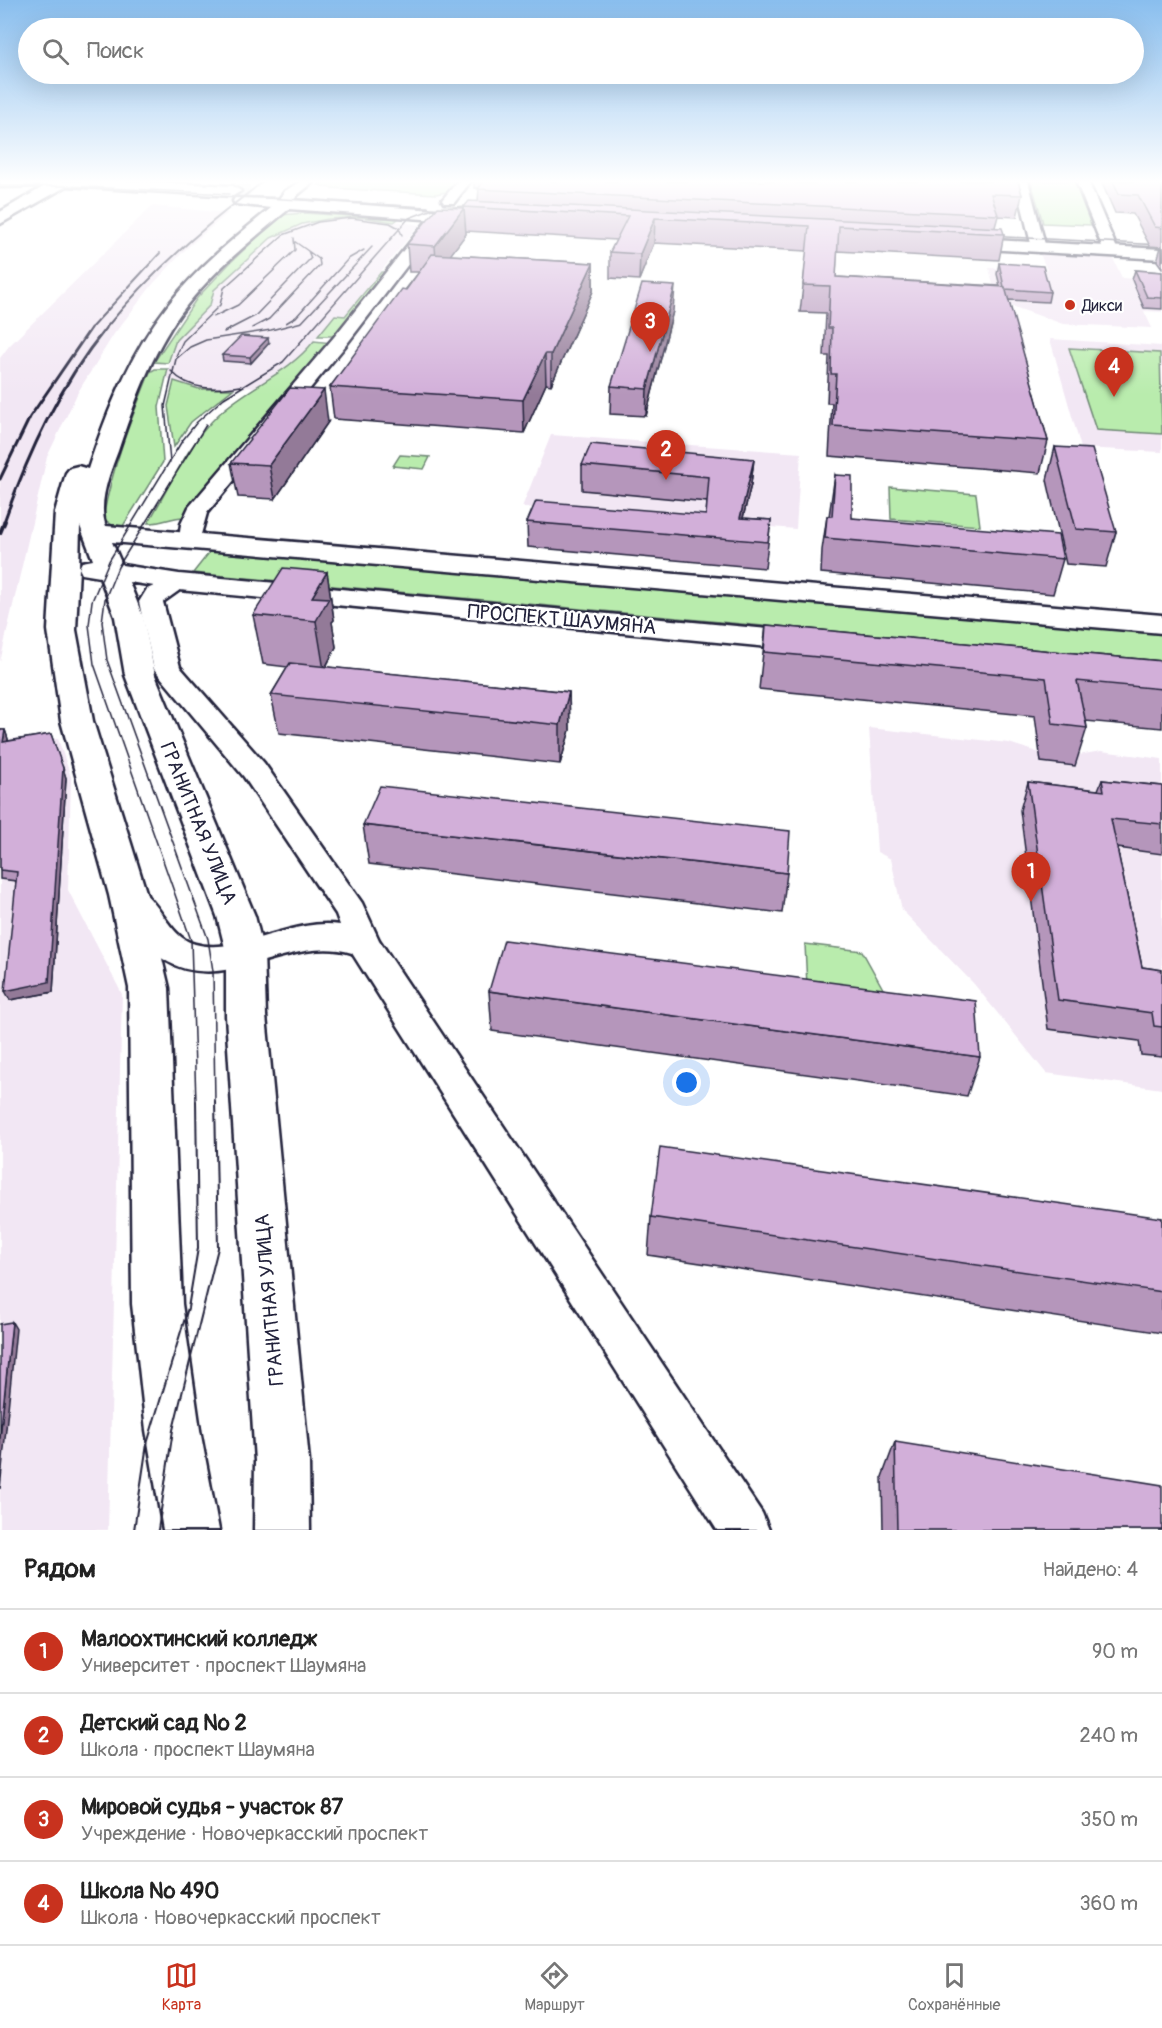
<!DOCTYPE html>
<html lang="ru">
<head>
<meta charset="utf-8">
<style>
	body { margin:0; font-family:Pangolin,sans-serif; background:#f6f6f6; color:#222 }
	.you { position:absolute; left:687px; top:1083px; width:21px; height:21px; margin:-15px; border:4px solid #fff; border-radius:50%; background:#1a73e8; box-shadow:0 0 0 9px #1a73e833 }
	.badge { display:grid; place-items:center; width:39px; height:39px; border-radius:50%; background:#c8321e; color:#fff; font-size:20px; font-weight:700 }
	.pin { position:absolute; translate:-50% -50px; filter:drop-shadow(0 2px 3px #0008) }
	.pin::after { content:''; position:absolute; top:32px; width:21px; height:18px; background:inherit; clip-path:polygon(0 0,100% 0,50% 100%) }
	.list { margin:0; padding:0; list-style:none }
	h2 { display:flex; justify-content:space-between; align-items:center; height:78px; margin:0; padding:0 24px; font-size:26px }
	h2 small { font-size:20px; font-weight:400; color:#767676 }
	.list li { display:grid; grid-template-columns:39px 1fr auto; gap:18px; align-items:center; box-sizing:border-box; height:84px; padding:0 24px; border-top:2px solid #e0e0e0 }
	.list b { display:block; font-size:22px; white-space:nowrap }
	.list p { margin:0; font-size:20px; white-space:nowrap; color:#767676 }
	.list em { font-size:20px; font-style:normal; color:#767676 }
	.icon { flex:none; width:33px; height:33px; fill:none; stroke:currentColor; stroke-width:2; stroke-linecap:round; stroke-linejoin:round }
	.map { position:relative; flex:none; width:1162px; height:1530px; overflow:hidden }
	.search { position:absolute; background:#fff; box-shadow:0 6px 24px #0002; left:18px; right:18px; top:18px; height:66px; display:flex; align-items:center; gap:15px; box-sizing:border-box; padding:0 21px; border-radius:33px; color:#767676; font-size:22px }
	.sheet { height:414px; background:#fff }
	nav { display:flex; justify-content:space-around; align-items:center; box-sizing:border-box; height:84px; border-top:2px solid #e0e0e0; background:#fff; font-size:16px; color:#767676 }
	nav a { display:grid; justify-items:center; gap:3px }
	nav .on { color:#c8321e }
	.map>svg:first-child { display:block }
	.built { fill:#f2e7f4 }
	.green { fill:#b9ecad; stroke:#6e8774; stroke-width:1.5 }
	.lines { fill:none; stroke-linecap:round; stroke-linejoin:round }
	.secondary-tunnel { stroke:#d3d3d8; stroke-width:17; stroke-dasharray:17 8; stroke-linecap:butt }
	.street-casing { stroke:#22223b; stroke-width:5 }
	.secondary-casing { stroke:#22223b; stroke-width:5 }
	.street { fill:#fff; fill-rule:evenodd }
	.secondary { fill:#fff; fill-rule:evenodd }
	.tram-far1 { stroke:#22223b; stroke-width:1.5 }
	.tram { stroke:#22223b; stroke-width:2 }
	.rail-far2 { stroke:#22223b; stroke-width:2 }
	.rail-far1 { stroke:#22223b; stroke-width:3 }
	.rail { stroke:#22223b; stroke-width:4 }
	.wall { fill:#b596bb; stroke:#22223b; stroke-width:1.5 }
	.shaded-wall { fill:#937a98; stroke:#22223b; stroke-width:1.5 }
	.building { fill:#d2afd9; stroke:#22223b; stroke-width:1.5 }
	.poi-dot { fill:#c8321e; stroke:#fff; stroke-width:2 }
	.labels { text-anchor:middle; stroke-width:4.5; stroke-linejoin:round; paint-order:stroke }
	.far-poi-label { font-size:16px; fill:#22223b; stroke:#fff; text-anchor:start }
	.street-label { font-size:20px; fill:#22223b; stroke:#fff }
</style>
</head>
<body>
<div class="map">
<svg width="1162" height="1530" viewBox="0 0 1162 1530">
	<rect width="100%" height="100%" fill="#fff"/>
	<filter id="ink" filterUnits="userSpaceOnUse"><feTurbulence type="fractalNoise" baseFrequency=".0167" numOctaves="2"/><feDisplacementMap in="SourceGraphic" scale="12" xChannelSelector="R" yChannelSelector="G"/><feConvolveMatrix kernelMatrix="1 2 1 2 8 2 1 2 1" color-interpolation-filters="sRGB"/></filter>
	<g filter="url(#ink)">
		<path class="built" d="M152 206 228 213 187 248 153 284 114 334 78 392 47 457 0 662V358L9 346Z
			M339 217H369L419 225 344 316 335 315 294 364 258 387 199 389 166 378 176 340 210 305 214 290 271 238 302 224Z
			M1039 252 1112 256 1122 278 1162 281V312L1144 311 1152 328 1063 324 997 301 989 268 1047 270Z
			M1050 339 1162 346V452L1081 448Z
			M551 435 801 453 796 529 522 507Z
			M869 728 1009 743 1040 753 1073 756 1101 751 1162 759V1089L1046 1073 974 984 902 910 891 859 877 852Z
			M28 737 58 739 71 777 68 890 122 994 108 1530H0V740Z"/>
		<path class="green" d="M325 181H460L451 191 436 194 330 188 319 185Z
			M1031 181H1074L1091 225 1043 223Z
			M303 213 398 219 394 222 360 217 328 219 302 224 271 238 214 290 210 305 176 340 168 363 154 362 197 298 231 262 281 215Z
			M381 272H390L338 336H318L335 315 345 316Z
			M314 341 333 343 184 517C171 517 161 524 148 523 169 488 188 443 219 414 249 386 288 374 314 341Z
			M1069 348 1160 353 1162 434 1096 430Z
			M155 369H168L159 407 163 462 123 526 112 525 103 518C113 464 130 422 150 372Z
			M174 381 199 389H233L191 422 174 447 168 406Z
			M400 455 430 457 424 469 393 466Z
			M890 487 976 494 980 526 891 519Z
			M212 549 1162 634V663L193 573Z
			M805 944 862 951 887 996 807 986Z"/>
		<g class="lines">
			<path class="secondary-tunnel" d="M233 191 253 192"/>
			<g class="street-casing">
				<path id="street" d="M301 181H315L295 197H285V191Z
					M458 181H471L454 203H444L442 200Z
					M1016 181H1028L1046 248 1044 251 1039 252 1032 248Z
					M1076 181H1088L1118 251 1116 254 1111 255 1104 251Z
					M431 221 438 225 436 228 346 345 207 513 198 545H182L179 540 181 524 189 507 334 337 426 222Z
					M179 575 187 577 191 582 163 602 180 667 264 763 362 903 379 940 762 1513 769 1530H717L352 953C289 934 223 997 163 959 144 947 132 922 119 905L114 897 119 889C156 878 162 936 195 944 238 956 292 917 340 925L336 914 244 777 154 669 139 602 147 589Z"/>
			</g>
			<g class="secondary-casing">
				<path id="secondary" d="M0 181H133L233 186 241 191 233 196 67 186 0 224V212L45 186 0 187Z
					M290 189 298 194 294 200 477 213 485 218 477 223 289 209C250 241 210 273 180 314 151 354 134 404 118 451 110 472 97 504 106 526L1162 615V633L112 542 122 565 179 574 811 633 821 636 826 642 821 648 811 651 179 590 129 582 143 617 155 675 255 916 264 952 266 1016 309 1461 310 1530H254L255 1461 226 1016V952L217 916 125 675 115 617 100 577 82 574 79 568 76 630 93 721 147 895 169 988 182 1304 200 1430 219 1530H163L146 1430 132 1304 129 988 109 895 61 721 48 630 55 512 66 473 70 468 78 466 88 469C107 412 130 353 168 305 197 268 234 238 271 208L235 204 233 201 235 198 279 199 285 191ZM80 526 93 560 82 562 79 568Z
					M957 238 1162 249V259L951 247 949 243Z"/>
			</g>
			<use href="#street" class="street"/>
			<use href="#secondary" class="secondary"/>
			<path class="tram-far1" d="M0 186H68L229 194
				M246 197 428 207
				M988 236 1162 245
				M213 317 238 305 295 250 294 238
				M286 323 296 317 348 259 364 250
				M252 328 269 319 320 265 319 259 308 251
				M224 332 255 316 311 258 308 251 294 241
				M176 356 183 341 220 305 224 288 283 235 318 222 351 218 390 223 399 228 402 235
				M171 371C190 391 216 390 241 386
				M206 425 118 567 105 599 102 622 107 660 208 939 213 971 215 1102
				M170 462 165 406 176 359 190 347 206 340 271 330 302 322 372 247
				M196 1102 191 940 94 664 89 625 92 601 109 561 182 441 197 422 224 398 283 362 409 218 433 209 465 206"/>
			<path class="tram" d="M134 1530 147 1444 188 1308 198 1248 196 1101
				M158 1530 173 1430 218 1248 215 1101"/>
			<path class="rail-far2" d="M90 329 160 253
				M105 329C151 272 205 225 264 181"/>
			<path class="rail-far1" d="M0 479 30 417 91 328
				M4 522C29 452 59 386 106 328"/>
			<path class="rail" d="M0 533 5 521"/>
		</g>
		<path class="wall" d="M474 181H771V182L814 184 815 181H1018L1022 195 1017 217 998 216 995 227 1004 234 999 260 837 251 836 277 1000 286 997 274 999 263 1050 292 1048 302 1008 300 1048 441 1040 473 829 456 832 403H827L829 356H824L826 313 800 312 807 251 654 243 639 280 610 278V252L616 240 466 231V234L450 255 593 263V291L551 385 546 384 524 433 334 419 330 387 419 272H409L407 244 464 208V207L478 201 479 188H474Z
			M1101 181H1162V268L1157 261 1161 247 1150 246 1133 214 1115 213Z
			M1135 270 1162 272V309L1144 308 1132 280Z
			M673 311 646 416 610 414 611 386Z
			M269 343 251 363 223 361 222 355Z
			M328 422 275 499 238 497 231 463Z
			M1055 447 1116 532 1106 567 1066 564 1047 480Z
			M754 459 751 484 743 518 771 520 765 568 528 547 527 522 706 515 707 502 582 490V465Z
			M835 475 852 518 1063 559 1053 594 821 573 822 550 827 516H829Z
			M327 572 334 620 332 622 336 647 326 667 569 692 570 730 560 764 279 733 271 695 288 667 263 664 253 615Z
			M766 625 1162 661V728L1086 721 1087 728 1075 766 1041 762 1035 716 759 689Z
			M0 730H5L8 739V741L51 734 66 778 53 992 10 1000 16 881 0 879Z
			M1102 780 1162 786V854L1117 848 1142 967 1162 970V1057L1141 1055 1139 1041 1048 1029 1020 810 1028 782 1098 790Z
			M363 825 787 873 782 913 369 864Z
			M489 991 980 1057 967 1096 492 1031Z
			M651 1217 1162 1218V1333L648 1255Z
			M895 1442 1162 1530H883L882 1477Z"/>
		<path class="shaded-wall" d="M464 208 466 234 437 273 435 246Z
			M655 218 654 243 639 280 640 254Z
			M593 263V291L551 385V354Z
			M675 286 673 311 646 416 647 389Z
			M268 338 269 343 251 363 250 357Z
			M545 354 546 384 524 433 523 400Z
			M324 390 328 422 275 499 269 465Z
			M754 459 751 484 738 539 740 518Z
			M327 572 334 620 332 622 336 647 324 670 312 597Z
			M569 692 570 730 560 764V725Z
			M5 730 8 739 6 752 3 742Z
			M63 768 66 778 53 992 10 1000 5 991Z
			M12 1322 16 1329 0 1489V1438Z"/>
		<path class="building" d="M484 181H770L815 184V181H1018L1022 195 991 194 998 215 478 189Z
			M1113 181H1162V228L1155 227 1138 195 1119 194Z
			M469 201 1002 228 1004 234 839 226 836 277 1005 287 1048 441 833 426 836 374H831L832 328H828L830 286 803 285 809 226 655 218 640 254 610 252 628 216 464 207Z
			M438 207 464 208 435 246 407 244Z
			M432 254 593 263 551 354H545L523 400 330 387 402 289 406 290Z
			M999 263 1043 266 1050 292 1005 289 1004 287Z
			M1135 270 1162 272V298L1147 297Z
			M642 284 675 286 647 389 611 386Z
			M241 336 268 338 250 357 222 355Z
			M290 388 324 390 269 465 231 463Z
			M591 444 754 459 740 518 771 520 768 542 527 522 536 501 706 515 709 477 582 465Z
			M1055 447 1092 449 1116 532 1076 529Z
			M835 475 852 476V518L1058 535 1063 559 825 538 827 516H832Z
			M283 568 327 572 312 597 329 598 316 621 253 615Z
			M766 625 1162 661V689L1077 681 1087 728 1053 724 1046 678 764 652Z
			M290 663 569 692 560 725 271 695Z
			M0 730H5L3 742 51 734 63 768 49 982 5 991 17 872 0 870Z
			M1102 780 1162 786V824L1111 819 1142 967 1162 970V1027L1154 1026 1152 1013 1058 1000 1028 782 1104 791Z
			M380 786 790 831 787 873 363 825Z
			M504 940 976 1001 980 1057 489 991Z
			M660 1147 1162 1218V1292L651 1217Z
			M12 1322 0 1438V1324Z
			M895 1442 1162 1485V1530H897Z"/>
	</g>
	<linearGradient id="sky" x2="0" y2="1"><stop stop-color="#89beee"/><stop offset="0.46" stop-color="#fff"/><stop offset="1" stop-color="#fff" stop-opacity="0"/></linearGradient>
	<rect width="1162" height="395" fill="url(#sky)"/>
	<circle class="poi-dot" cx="1070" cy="305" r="6"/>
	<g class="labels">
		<g class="far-poi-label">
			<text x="1082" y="311">Дикси</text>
		</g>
		<g class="street-label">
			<text transform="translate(562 619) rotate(5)" y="7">ПРОСПЕКТ ШАУМЯНА</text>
			<text transform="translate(199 823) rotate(68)" y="7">ГРАНИТНАЯ УЛИЦА</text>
			<text transform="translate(269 1300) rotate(-95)" y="7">ГРАНИТНАЯ УЛИЦА</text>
		</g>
	</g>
</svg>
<div class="you"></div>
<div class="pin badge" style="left:1031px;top:902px">1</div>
<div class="pin badge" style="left:666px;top:480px">2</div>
<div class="pin badge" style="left:650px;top:352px">3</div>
<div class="pin badge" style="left:1114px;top:397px">4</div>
<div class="search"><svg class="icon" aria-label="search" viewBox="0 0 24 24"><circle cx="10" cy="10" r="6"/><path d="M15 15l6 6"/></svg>Поиск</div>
</div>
<section class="sheet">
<h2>Рядом<small>Найдено: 4</small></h2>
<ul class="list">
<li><span class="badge">1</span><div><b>Малоохтинский колледж</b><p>Университет · проспект Шаумяна</p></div><em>90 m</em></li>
<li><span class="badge">2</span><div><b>Детский сад № 2</b><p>Школа · проспект Шаумяна</p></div><em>240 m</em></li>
<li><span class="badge">3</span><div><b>Мировой судья - участок 87</b><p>Учреждение · Новочеркасский проспект</p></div><em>350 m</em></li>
<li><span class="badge">4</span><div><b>Школа № 490</b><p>Школа · Новочеркасский проспект</p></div><em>360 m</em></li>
</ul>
</section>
<nav>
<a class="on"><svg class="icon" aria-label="map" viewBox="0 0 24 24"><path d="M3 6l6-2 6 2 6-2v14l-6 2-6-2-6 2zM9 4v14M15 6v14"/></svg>Карта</a>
<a><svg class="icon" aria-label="directions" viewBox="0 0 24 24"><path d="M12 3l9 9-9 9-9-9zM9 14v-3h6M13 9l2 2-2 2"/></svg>Маршрут</a>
<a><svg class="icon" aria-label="saved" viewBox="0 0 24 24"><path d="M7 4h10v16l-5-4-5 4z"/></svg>Сохранённые</a>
</nav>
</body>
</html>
